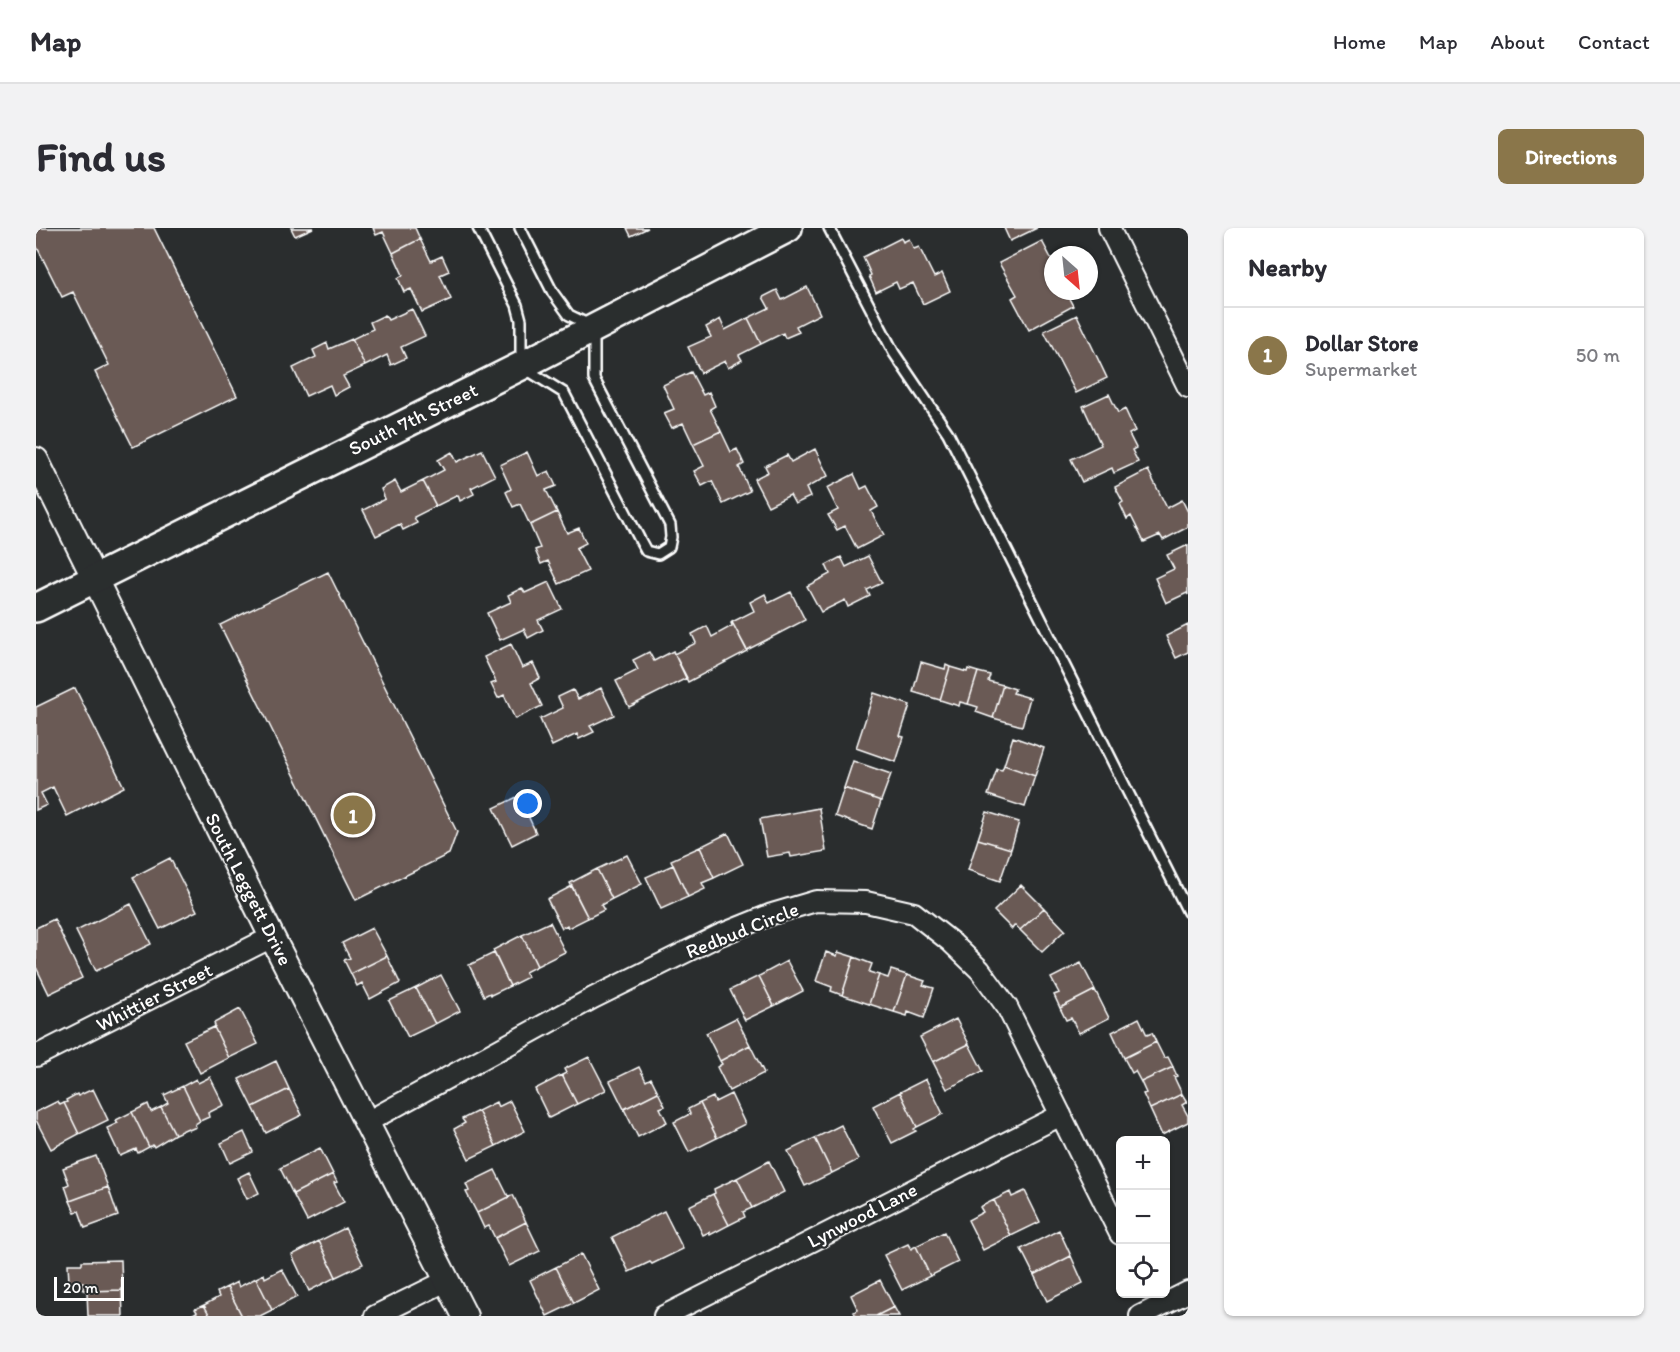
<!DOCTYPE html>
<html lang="en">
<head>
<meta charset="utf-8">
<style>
	body { margin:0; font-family:Itim,sans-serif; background:#f2f2f3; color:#2b2b33 }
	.controls { position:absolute; right:18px; bottom:18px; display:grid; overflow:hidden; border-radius:9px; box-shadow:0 2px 4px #0004 }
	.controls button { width:54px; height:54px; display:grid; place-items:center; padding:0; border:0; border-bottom:2px solid #e1e1e2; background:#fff; color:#2b2b33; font:30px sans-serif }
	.compass { position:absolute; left:1008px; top:18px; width:54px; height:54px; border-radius:50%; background:#fff; box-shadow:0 2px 4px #0004; rotate:153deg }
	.scale { position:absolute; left:18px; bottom:15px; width:70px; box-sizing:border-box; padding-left:6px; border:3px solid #fff; border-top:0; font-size:16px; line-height:21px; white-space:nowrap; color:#fff; -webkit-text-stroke:4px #2a2d2e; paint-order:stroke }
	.you { position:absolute; left:492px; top:576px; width:21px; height:21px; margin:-15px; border:4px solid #fff; border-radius:50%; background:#1a73e8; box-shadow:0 0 0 9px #1a73e833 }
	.badge { display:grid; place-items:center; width:39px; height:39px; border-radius:50%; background:#8a764a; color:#fff; font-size:20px; font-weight:700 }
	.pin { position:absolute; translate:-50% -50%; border:3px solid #fff; box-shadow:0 2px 6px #0006 }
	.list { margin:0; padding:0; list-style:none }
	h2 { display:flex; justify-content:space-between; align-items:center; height:78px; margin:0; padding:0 24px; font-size:26px }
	h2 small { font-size:20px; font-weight:400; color:#7c7c81 }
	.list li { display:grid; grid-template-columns:39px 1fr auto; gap:18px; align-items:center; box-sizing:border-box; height:96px; padding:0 24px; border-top:2px solid #e1e1e2 }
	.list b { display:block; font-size:22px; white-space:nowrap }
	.list p { margin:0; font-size:20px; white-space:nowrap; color:#7c7c81 }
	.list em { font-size:20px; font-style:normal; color:#7c7c81 }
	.icon { flex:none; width:33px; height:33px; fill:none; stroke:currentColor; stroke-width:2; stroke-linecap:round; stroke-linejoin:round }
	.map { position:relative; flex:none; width:1152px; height:1088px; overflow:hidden; border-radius:9px }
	header { display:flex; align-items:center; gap:36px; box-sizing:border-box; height:84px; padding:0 30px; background:#fff; border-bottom:2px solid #e1e1e2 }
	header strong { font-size:28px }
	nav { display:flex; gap:33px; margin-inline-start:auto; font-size:21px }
	.intro { display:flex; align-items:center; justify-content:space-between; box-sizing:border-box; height:144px; padding:0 36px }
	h1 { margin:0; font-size:42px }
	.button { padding:15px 27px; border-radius:9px; background:#8a764a; color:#fff; font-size:21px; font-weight:700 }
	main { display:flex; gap:36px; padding:0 36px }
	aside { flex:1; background:#fff; border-radius:9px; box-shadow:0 2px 4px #0004 }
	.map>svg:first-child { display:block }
	.building { fill:#6b5a54; stroke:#fff; stroke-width:1.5 }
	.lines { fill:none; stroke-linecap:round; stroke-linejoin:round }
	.service-casing { stroke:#fff; stroke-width:14 }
	.minor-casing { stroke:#fff; stroke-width:24 }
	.tertiary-casing { stroke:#fff; stroke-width:28 }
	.secondary-casing { stroke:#fff; stroke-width:32 }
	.service { stroke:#2a2d2e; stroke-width:9 }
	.minor { stroke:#2a2d2e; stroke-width:20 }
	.tertiary { stroke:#2a2d2e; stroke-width:24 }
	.secondary { stroke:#2a2d2e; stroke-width:27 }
	.labels { text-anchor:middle; stroke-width:4.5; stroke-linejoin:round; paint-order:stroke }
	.street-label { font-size:20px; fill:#fff; stroke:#2a2d2e }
</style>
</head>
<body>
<header>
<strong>Map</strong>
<nav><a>Home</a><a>Map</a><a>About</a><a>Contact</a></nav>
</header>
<div class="intro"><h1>Find us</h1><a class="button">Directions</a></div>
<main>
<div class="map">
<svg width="1152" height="1088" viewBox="0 0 1152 1088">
	<rect width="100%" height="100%" fill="#2a2d2e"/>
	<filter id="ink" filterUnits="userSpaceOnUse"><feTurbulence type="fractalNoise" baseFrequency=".0167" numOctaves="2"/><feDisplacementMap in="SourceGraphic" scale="12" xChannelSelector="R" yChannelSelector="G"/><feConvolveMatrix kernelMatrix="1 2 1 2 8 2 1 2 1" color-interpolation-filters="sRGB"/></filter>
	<g filter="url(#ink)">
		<path class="building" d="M0 0H118L201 168 97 219 59 144 73 137 37 64 26 69 0 17Z
			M255 0H277L259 8Z
			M337 0H379L384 11 357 25 347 4 340 7Z
			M591 0H612L595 8Z
			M968 0H1001L974 13Z
			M865 10 867 14 873 11 878 21 883 19 898 49 906 45 914 63 887 76 877 55 863 61 860 54 840 64 833 48 835 47 827 29Z
			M384 11 395 33 406 28 413 43 404 47 415 71 386 84 375 61 368 64 362 50 367 47 357 25Z
			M1006 13 1017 34V63H1029L1037 78 993 102 976 70 981 67 963 35Z
			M771 59 784 86 760 98 763 104 749 110 747 105 725 116 712 90 733 80 727 69 741 62 746 72Z
			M376 81 389 108 365 119 370 130 355 137 351 127 329 138 316 111 337 101 334 94 349 87 352 92Z
			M1041 87 1071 150 1040 165 1008 103Z
			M712 90 725 116 703 127 706 132 692 140 689 133 665 145 652 119 675 109 670 99 684 91 689 102Z
			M316 111 329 138 307 148 313 159 298 167 294 157 270 168 257 140 280 129 277 122 291 115 293 121Z
			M655 144 667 167 673 164 679 178 674 181 685 203 657 216 647 195 636 200 628 185 638 181 627 157Z
			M1073 166 1082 185 1089 181 1099 203 1093 206 1100 220 1096 222 1102 234 1078 245 1076 240 1046 254 1035 231 1065 217 1047 178Z
			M685 203 695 224 701 221 708 236 703 239 714 263 687 276 676 253 666 258 658 243 668 238 657 216Z
			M779 221 792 248 770 260 774 269 759 276 754 267 732 278 718 251 732 244 729 238 751 227 755 234Z
			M446 222 459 248 435 260 438 266 424 273 422 267 400 278 387 253 408 242 402 232 416 224 421 234Z
			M491 224 502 248 513 243 520 258 510 262 521 284 494 297 484 276 477 279 470 264 475 261 464 237Z
			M1112 242 1131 280 1146 272 1152 284V299L1127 312 1124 307 1108 314 1095 288 1091 291 1084 276 1087 274 1079 259Z
			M818 246 825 261 831 258 842 279 835 283 848 307 821 321 809 298 801 302 792 287 802 282 791 260Z
			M359 253 365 264 387 253 400 278 378 289 381 295 367 302 364 296 340 308 327 282 349 271 345 261Z
			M521 284 531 305 543 300 550 315 540 320 552 343 523 356 512 333 505 336 499 322 504 320 494 297Z
			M1152 317V367L1151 365 1130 375 1119 350 1138 341 1131 327Z
			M832 328 846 355 831 362 834 368 812 379 809 372 785 384 771 358 794 346 790 337 805 329 810 339Z
			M292 344 421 604 413 626 320 672 184 397Z
			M513 354 526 381 502 392 507 402 492 410 488 401 464 412 451 385 475 374 472 367 486 360 489 365Z
			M755 364 769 392 711 422 696 394 718 383 714 374 729 366 733 375Z
			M696 394 711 423 652 454 637 423 638 426 660 415 656 406 671 398 676 409 696 398 695 395Z
			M1152 397V424L1140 430 1130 408Z
			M475 416 486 440 497 435 504 450 495 455 506 478 479 491 468 467 462 470 455 456 460 454 448 429Z
			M637 423 651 450 593 479 580 453 602 442 597 432 613 424 618 433Z
			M885 434 909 441 910 437 914 439 904 472 877 464Z
			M914 439 931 444 932 441 942 444 932 476 924 474 923 478 904 472Z
			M942 444 954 447 952 453 967 457 957 490 940 484 942 479 932 476Z
			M967 457 979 461 977 465 994 470 986 498 957 490Z
			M39 460 88 559 31 588 17 559 5 565 11 577 0 582V479Z
			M565 460 578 487 554 498 558 504 543 511 541 506 516 518 504 491 527 480 522 469 537 462 542 471Z
			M838 465 874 477 864 508 868 509 860 534 820 520Z
			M977 509 1008 520 999 548 968 537Z
			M817 533 855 546 845 573 808 560Z
			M968 537 999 548 989 579 952 567 961 541 966 542Z
			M808 560 845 573 836 601 799 588Z
			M483 568 500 605 476 617 458 580Z
			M783 580 790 623 755 629 754 625 731 629 724 591Z
			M951 584 983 594 975 621 942 611Z
			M692 605 707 636 678 650 664 619Z
			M942 611 975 621 964 653 932 642Z
			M664 619 678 650 666 655 669 661 652 669 635 632Z
			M591 627 606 656 576 671 561 641Z
			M134 630 161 683 124 701 97 649Z
			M637 637 652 669 625 681 610 649Z
			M561 641 576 671 565 677 568 682 552 690 534 655Z
			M985 657 1008 680 984 702 979 697 976 701 958 683Z
			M536 658 552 690 532 700 531 697 526 700 511 671Z
			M95 676 115 716 60 743 40 703Z
			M1008 680 1029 702 1006 724 984 702Z
			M18 691 46 750 13 766 0 739V700Z
			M514 694 529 724 501 738 486 707Z
			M336 700 351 728 315 746 308 732 314 730 306 715Z
			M486 707 501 738 489 744 492 749 474 758 457 722Z
			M790 724 801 728 802 724 818 729 806 767 795 763 796 759 780 753Z
			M458 725 474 758 455 767 454 765 448 768 433 737Z
			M351 728 364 755 334 771 326 755 321 758 315 746Z
			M818 729 836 736 833 744 843 747 833 776 806 767Z
			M751 733 767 763 738 778 723 748Z
			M1045 735 1059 762 1024 780 1018 767 1023 765 1015 750Z
			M855 742 871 747 858 784 833 776 843 747 852 750Z
			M405 747 424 783 399 796 380 760Z
			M871 747 889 753 887 757 898 760 888 790 872 784 871 788 858 784Z
			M723 748 738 778 709 792 694 762Z
			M380 760 399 796 372 809 353 773Z
			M1059 762 1073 790 1043 805 1035 790 1030 792 1024 780Z
			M204 781 222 816 193 830 178 799 179 798 178 795Z
			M700 790 714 817 684 833 670 805Z
			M1103 790 1111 807 1116 805 1120 814 1088 830 1076 804Z
			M920 791 933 816 897 834 884 809Z
			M178 799 193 830 164 845 148 813Z
			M1120 814 1128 830 1132 829 1137 839 1105 854 1099 843 1096 845 1088 830Z
			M933 816 947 843 911 861 897 834Z
			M714 817 728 845 693 863 681 839 686 836 684 833Z
			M553 829 570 862 541 876 526 847 530 845 528 841Z
			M240 833 253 861 217 879 203 851Z
			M603 839 610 853 615 850 622 864 588 881 574 853Z
			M1137 839 1141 848 1138 849 1146 866 1114 881 1107 866 1110 865 1105 854Z
			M526 847 541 876 513 890 499 861Z
			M174 849 188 877 172 885 173 889 164 893 147 858 160 851 162 855Z
			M890 851 907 886 881 899 864 864Z
			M147 858 164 893 159 896 160 899 153 902 152 900 139 906 125 879 132 875 128 867Z
			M57 861 72 892 43 906 28 875 31 874 30 872 41 866 42 868Z
			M253 861 266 887 230 905 217 879Z
			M622 864 629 878 624 880 631 894 602 909 588 881Z
			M864 864 881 899 878 901 880 903 856 915 837 878Z
			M695 866 709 896 681 910 664 875 677 869 679 874Z
			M1146 866 1151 874 1146 877 1152 888V894L1126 907 1114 881Z
			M22 873 24 877 28 875 43 906 15 921 0 892V884Z
			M474 873 489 903 460 918 442 883 460 874 462 879Z
			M664 875 681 910 653 924 638 894 654 886 652 881Z
			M112 876 115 884 125 879 139 906 118 919 117 917 113 919 96 884Z
			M442 883 460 918 433 931 418 901 429 895 426 891Z
			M96 884 113 919 102 925 100 921 84 928 71 900 82 895 80 892Z
			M805 897 822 932 796 945 779 910Z
			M208 904 217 924 194 935 185 915Z
			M779 910 796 945 769 958 752 923Z
			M284 920 297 946 257 966 244 940Z
			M60 928 72 959 34 973 29 958 33 956 27 940Z
			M733 933 748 964 716 980 701 950Z
			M459 942 472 968 477 967 441 985 430 964 433 963 430 956Z
			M213 944 223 965 211 971 201 950Z
			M297 946 301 954 298 955 308 974 271 993 257 966Z
			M701 950 716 980 707 984 709 989 693 997 677 966 679 965 678 961Z
			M72 959 82 988 49 1000 43 983 39 984 34 973Z
			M989 963 1004 994 975 1008 958 972 974 964 976 969Z
			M677 966 693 997 674 1007 673 1004 667 1007 653 978Z
			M477 967 490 994 459 1010 453 998 448 1000 441 985Z
			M958 972 975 1008 947 1022 932 992 947 984 944 979Z
			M628 983 647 1021 616 1036 614 1034 593 1044 576 1009Z
			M490 994 504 1023 473 1038 459 1010Z
			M309 1000 327 1036 300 1049 283 1013Z
			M1023 1002 1035 1028 998 1047 985 1021Z
			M908 1004 922 1034 894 1048 880 1018Z
			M283 1013 300 1049 273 1063 256 1027Z
			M872 1016 875 1021 880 1018 894 1048 866 1062 848 1027Z
			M545 1026 563 1062 538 1075 520 1039Z
			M1035 1028 1047 1055 1011 1073 998 1047Z
			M85 1032 86 1062 51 1063 47 1062V1054H33L32 1036H46V1033Z
			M520 1039 538 1075 511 1088 494 1052Z
			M246 1041 261 1069 236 1082 220 1050 228 1046 229 1050Z
			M220 1050 236 1082 224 1088H206L191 1059 201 1054 203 1059Z
			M844 1052 858 1079 840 1088H820L818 1084 822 1082 815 1067Z
			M191 1059 206 1088H174L168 1077 183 1069 181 1064Z
			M86 1062 87 1088H52L51 1063Z
			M168 1077 174 1088H153L161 1084 159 1081Z
			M858 1079 863 1088H840Z"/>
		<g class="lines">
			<g class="service-casing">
				<path id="service" d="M442 0 481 77 485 92V138L528 165 604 312 610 323 622 326 633 319 635 309 634 297 558 151V99L533 87 517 65 484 0
					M793 0 858 125 912 205 1152 684"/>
			</g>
			<g class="minor-casing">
				<path id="minor" d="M1073 0 1152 159
					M0 828 236 709
					M331 894 557 770 684 707 736 686 780 673 830 674 878 685 915 714 944 742 971 779 1084 1006
					M339 1088 412 1052
					M628 1088 1025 887
					M1104 1088 1152 1064"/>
			</g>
			<g class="tertiary-casing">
				<path id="tertiary" d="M0 232 236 709 429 1088"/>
			</g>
			<g class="secondary-casing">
				<path id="secondary" d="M0 380 485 138 752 0"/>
			</g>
			<use href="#service" class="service"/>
			<use href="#minor" class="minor"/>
			<use href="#tertiary" class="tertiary"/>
			<use href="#secondary" class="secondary"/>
		</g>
	</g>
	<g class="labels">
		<g class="street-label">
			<text transform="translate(377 191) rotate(-26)" y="7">South 7th Street</text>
			<text transform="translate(213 661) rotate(63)" y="7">South Leggett Drive</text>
			<text transform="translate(706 702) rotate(-22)" y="7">Redbud Circle</text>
			<text transform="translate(118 769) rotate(-27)" y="7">Whittier Street</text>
			<text transform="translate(826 987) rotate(-27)" y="7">Lynwood Lane</text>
		</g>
	</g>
</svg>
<div class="controls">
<button>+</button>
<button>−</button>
<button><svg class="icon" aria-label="locate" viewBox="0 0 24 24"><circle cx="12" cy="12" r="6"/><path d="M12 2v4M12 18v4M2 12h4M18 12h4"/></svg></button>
</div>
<svg class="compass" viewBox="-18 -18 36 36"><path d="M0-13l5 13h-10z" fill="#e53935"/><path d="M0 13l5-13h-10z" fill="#7c7c81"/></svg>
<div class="scale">20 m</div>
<div class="you"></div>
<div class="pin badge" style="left:317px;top:587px">1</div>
</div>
<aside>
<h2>Nearby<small></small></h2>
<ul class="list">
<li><span class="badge">1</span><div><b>Dollar Store</b><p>Supermarket</p></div><em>50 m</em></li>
</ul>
</aside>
</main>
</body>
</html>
